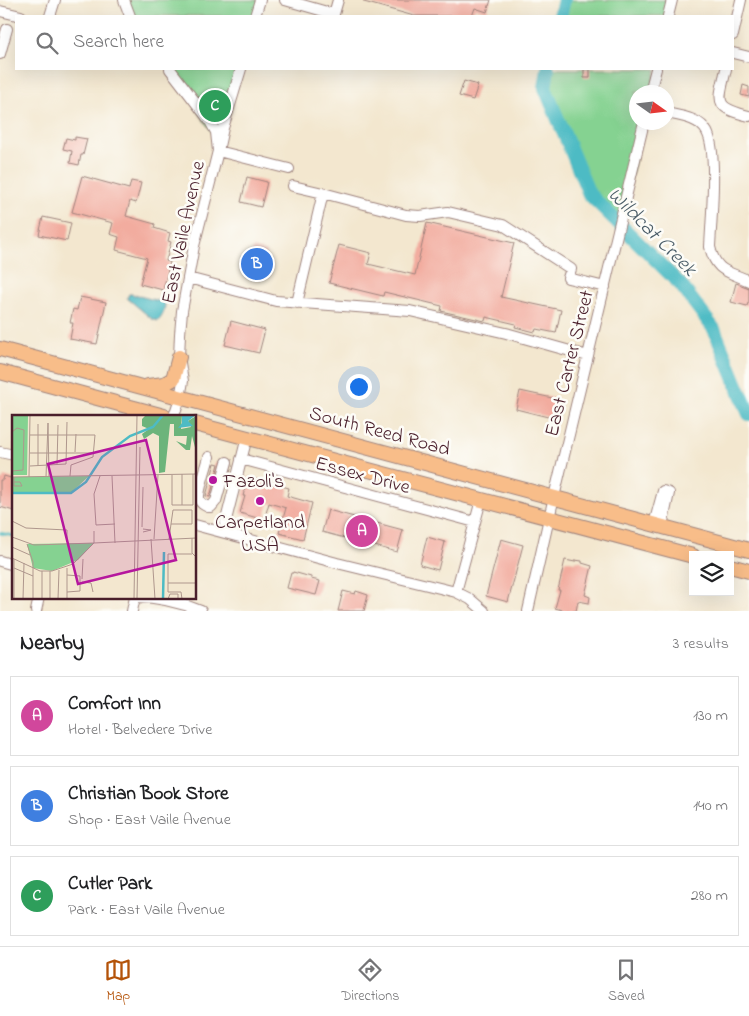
<!DOCTYPE html>
<html lang="en">
<head>
<meta charset="utf-8">
<style>
	body { margin:0; font-family:"Indie Flower",sans-serif; background:#f6f6f6; color:#202124 }
	.controls { position:absolute; right:15px; bottom:15px; display:grid; overflow:hidden; border-radius:0px; box-shadow:0 5px 20px #0002 }
	.controls button { width:45px; height:45px; display:grid; place-items:center; padding:0; border:0; border-bottom:1px solid #e0e0e0; background:#fff; color:#202124; font:25px sans-serif }
	.compass { position:absolute; left:629px; top:85px; width:45px; height:45px; border-radius:50%; background:#fff; box-shadow:0 5px 20px #0002; rotate:104deg }
	.you { position:absolute; left:358px; top:386px; width:18px; height:18px; margin:-12px; border:4px solid #fff; border-radius:50%; background:#1a73e8; box-shadow:0 0 0 8px #1a73e833 }
	.badge { display:grid; place-items:center; width:32px; height:32px; border-radius:50%; background:#b45309; color:#fff; font-size:16px; font-weight:700 }
	.pin { position:absolute; translate:-50% -50%; border:2px solid #fff; box-shadow:0 1px 5px #0006 }
	.list { margin:0; padding:0; list-style:none }
	h2 { display:flex; justify-content:space-between; align-items:center; height:65px; margin:0; padding:0 20px; font-size:21px }
	h2 small { font-size:16px; font-weight:400; color:#757577 }
	.list li { display:grid; grid-template-columns:32px 1fr auto; gap:15px; align-items:center; box-sizing:border-box; height:80px; margin:0 10px 10px; padding:0 10px; border:1px solid #e0e0e0; border-radius:0px }
	.list b { display:block; font-size:19px; white-space:nowrap }
	.list p { margin:0; font-size:16px; white-space:nowrap; color:#757577 }
	.list em { font-size:16px; font-style:normal; color:#757577 }
	.icon { flex:none; width:28px; height:28px; fill:none; stroke:currentColor; stroke-width:2; stroke-linecap:round; stroke-linejoin:round }
	.map { position:relative; flex:none; width:749px; height:611px; overflow:hidden }
	.search { position:absolute; background:#fff; box-shadow:0 5px 20px #0002; left:15px; right:15px; top:15px; height:55px; display:flex; align-items:center; gap:12px; box-sizing:border-box; padding:0 18px; border-radius:0px; color:#757577; font-size:19px }
	.sheet { height:335px; background:#fff }
	nav { display:flex; justify-content:space-around; align-items:center; box-sizing:border-box; height:70px; border-top:1px solid #e0e0e0; background:#fff; font-size:14px; color:#757577 }
	nav a { display:grid; justify-items:center; gap:2px }
	nav .on { color:#b45309 }
	.map>svg:first-child { display:block }
	.green { fill:#85d291; stroke:#68785e }
	.water { fill:#4dbbc4; stroke:#4c6d78 }
	.lines { fill:none; stroke-linecap:round; stroke-linejoin:round }
	.stream { stroke:#4dbbc4; stroke-width:2.5 }
	.river { stroke:#4dbbc4; stroke-width:14 }
	.building { fill:#f2ac9f }
	.minor-casing { stroke:#9e837d; stroke-width:12 }
	.major-casing { stroke:#9e837d; stroke-width:16 }
	.minor { stroke:#fff; stroke-width:10 }
	.major { stroke:#f8bd89; stroke-width:14 }
	.poi-dot { fill:#b5179e; stroke:#fdfcf7; stroke-width:2 }
	.labels { text-anchor:middle; stroke-width:5; stroke-linejoin:round; paint-order:stroke }
	.street-label { font-size:20px; fill:#4a1f2b; stroke:#fdfcf7 }
	.poi-label { font-size:20px; fill:#4a1f2b; stroke:#fdfcf7; text-anchor:start }
	.water-label { font-size:21px; font-style:italic; fill:#4b5d68; stroke:#fdfcf7 }
	.inset-river { fill:none; stroke:#4dbbc4; stroke-width:2.5 }
	.inset-road { fill:none; stroke:#af978d; stroke-width:1 }
	.view { fill:#b5179e; fill-opacity:0.15; stroke:#b5179e; stroke-width:2.5 }
	.inset-edge { fill:none; stroke:#4a1f2b; stroke-width:2.5 }
</style>
</head>
<body>
<div class="map">
<svg width="749" height="611" viewBox="0 0 749 611">
	<rect width="100%" height="100%" fill="#fdfcf7"/>
	<filter id="ink" filterUnits="userSpaceOnUse"><feTurbulence type="fractalNoise" baseFrequency=".02" numOctaves="2"/><feDisplacementMap in="SourceGraphic" scale="10" xChannelSelector="R" yChannelSelector="G"/><feConvolveMatrix kernelMatrix="1 2 1 2 8 2 1 2 1" color-interpolation-filters="sRGB"/></filter>
	<filter id="wash" filterUnits="userSpaceOnUse"><feTurbulence type="fractalNoise" baseFrequency=".0096" numOctaves="4" result="noise"/><feDisplacementMap in="SourceGraphic" scale="20" xChannelSelector="R" yChannelSelector="G"/><feGaussianBlur stdDeviation="1.12" result="paint"/><feColorMatrix in="noise" values="0 0 0 0 0 0 0 0 0 0 0 0 0 0 0 0 0 1.4 0 .05"/><feComposite in="paint" operator="in"/></filter>
	<g filter="url(#wash)">
		<rect width="100%" height="100%" fill="#f3e7cf"/>
		<path class="green" d="M124 0H260L255 16H130Z
			M564 0H672L668 16H560Z
			M170 69H241L217 140Z
			M548 69H656L650 92H636V122L644 123 620 225 589 194 545 88Z"/>
		<path class="water" d="M129 294H131L163 302 165 303C165 310 163 316 158 321L152 319 127 298Z"/>
		<g class="lines">
			<path class="stream" d="M0 533 14 536"/>
			<path class="river" d="M560 16 564 0
				M548 69 545 88 589 194 680 284 714 329 749 414"/>
		</g>
		<g id="blocks">
			<path class="building" d="M364 0H491L487 12 475 8 472 16H414L364 2Z
				M584 69H590V78H584Z
				M464 81 478 85 473 100 459 96Z
				M743 85 749 87V97L741 95Z
				M75 137 87 139 83 155H81L79 165 70 163 72 151 63 149 66 138 75 140Z
				M82 176 129 189 131 181 141 183 136 203 130 201 126 216 155 224 154 228 170 233 168 241 171 242 166 261 170 262 163 290 140 284 147 258 116 250 119 237 110 234 113 223 72 212Z
				M247 177 267 182 261 207 241 202Z
				M43 217 71 223 67 241 39 235Z
				M427 223 514 243 501 297 561 310 556 333 536 329 535 332 515 327 516 324 486 317 485 321 441 311 442 306 384 292 383 296 329 283 339 245 371 253 368 264 415 275Z
				M253 248 267 252 261 279 246 275Z
				M736 283 749 288V303H748L747 306 731 302Z
				M80 297 106 302 97 344 70 339 73 323H70L73 309 77 310Z
				M231 321 265 330 259 353 225 345Z
				M520 391 557 399 552 418 516 409Z
				M215 463 219 464 210 497 206 496Z
				M4 476 14 479V511L0 507V480H3Z
				M248 477 289 488 287 496 312 503 303 539 279 533 286 508 269 503 264 520 240 513 245 496H243Z
				M328 510 403 530 397 552 322 532Z
				M427 537 445 542 438 570 420 565Z
				M501 539 523 545 508 602 486 596Z
				M565 560 575 562V560L582 561V563L592 566 585 595 590 597 589 603 578 601 576 611H561L562 610 555 608 560 590H558Z
				M293 572 311 577V579L320 581 316 595 287 588 291 573H293Z
				M343 591 355 594 356 591 368 595 364 611H338Z"/>
		</g>
	</g>
	<g filter="url(#ink)">
		<use href="#blocks" fill-opacity="0" stroke="#9e837d" stroke-width="1"/>
		<g class="lines">
			<g class="minor-casing">
				<path id="minor" d="M124 0 130 16
					M285 0 334 14 338 0
					M0 11 21 16
					M50 16 55 0
					M255 16 260 0
					M668 16 672 0
					M733 35 741 0
					M733 53 749 57
					M0 54 7 29
					M170 69 210 121 216 132 218 151 194 246 182 311 180 334 179 357 183 381 180 398 174 416
					M241 69 223 128 218 151 289 169
					M726 69C719 101 712 107 749 116
					M650 92 656 69
					M666 113C680 116 700 118 707 132 718 152 711 222 710 247 716 273 729 271 749 281
					M293 186 323 193
					M188 278 276 301 410 311 506 333 588 356
					M297 303 323 193 406 215 420 216 448 212 503 225 571 269 568 278 605 287
					M0 452 14 455
					M209 457C207 466 198 490 199 499 200 503 204 505 208 507H211L216 501 227 462
					M241 459 475 522
					M654 524 663 491 669 493 662 526
					M195 525 337 563 456 592 470 599 484 611
					M223 532 247 437
					M0 561 14 565
					M456 592 481 500
					M135 597C158 597 180 602 201 611
					M36 611 39 597
					M132 611 135 597
					M528 611 549 518 644 122"/>
			</g>
			<g class="major-casing">
				<path id="major" d="M0 349 749 550
					M0 372 164 416
					M148 386 164 384 173 379 179 357
					M195 424 693 556
					M730 566 749 571"/>
			</g>
			<use href="#minor" class="minor"/>
			<use href="#major" class="major"/>
		</g>
	</g>
	<g class="poi-dot">
		<circle cx="213" cy="480" r="5"/>
		<circle cx="260" cy="501" r="5"/>
	</g>
	<g class="labels">
		<g class="street-label">
			<text transform="translate(182 232) rotate(-78)" y="7">East Vaile Avenue</text>
			<text transform="translate(568 363) rotate(-76)" y="7">East Carter Street</text>
			<text transform="translate(380 430) rotate(15)" y="7">South Reed Road</text>
			<text transform="translate(363 474) rotate(15)" y="7">Essex Drive</text>
		</g>
		<g class="poi-label">
			<text x="223" y="487">Fazoli's</text>
			<text x="260" y="528" text-anchor="middle">Carpetland<tspan x="260" dy="23">USA</tspan></text>
		</g>
		<g class="water-label">
			<text transform="translate(653 231) rotate(45)" y="7">Wildcat Creek</text>
		</g>
	</g>
	<g transform="translate(12 415)">
		<rect width="184" height="184" fill="#f3e7cf"/>
		<path d="M0 0H16L15 60H0ZM77 61 59 78H0V62ZM82 128 66 145 40 156 21 153 15 129Z" fill="#85d291"/>
		<path d="M170 0 169 14 179 12 176 6 184 1V36L180 21 178 35H174L164 26 174 30 175 21H162V9H158L153 57 147 58V21L141 18 132 24 130 19 137 14 130 11V4L133 1Z" fill="#6cb47b"/>
		<path d="M170 0H184L176 6 181 11 166 13 170 8Z" fill="#4dbbc4"/>
		<path class="inset-river" d="M0 78H59L74 67 90 42 118 21 141 12 151 0M151 184 152 137"/>
		<path class="inset-road" d="M26 9V51M0 17 5 13 12 15 11 55 0 56M18 20H83L81 42 59 50 58 61M63 37 64 19M18 38H81M45 50 46 10M18 51 54 49 55 7M170 59V90M160 60V90H181V59M88 61 82 79 84 110 103 109M100 61 103 128M0 62 184 59M2 62V71H10L8 67H2M17 62 18 0M34 62 36 8 37 62M161 95H180V109H159ZM0 106 14 113 55 115V127M130 112 131 72M131 117 139 115 131 114M0 122 22 130 82 128V116M180 123V138L184 142M139 124 143 184M142 124 146 60M157 124 159 109M15 129 21 147V184M0 132 18 140M0 143 28 156H40L61 149 82 128 184 123M2 153 21 161M55 153V184M30 156V184M38 156V184M55 160 68 161V176L55 177M70 164 71 144M70 167 79 168 81 177M156 168V139H180M2 184V144M11 184 12 148M46 184 47 155M122 184 125 0M125 184 128 32M156 184 158 179H166V184M170 184 169 177H156V168H184"/>
		<path class="view" d="M134 25 164 145 66 169 36 49Z"/>
		<rect width="184" height="184" class="inset-edge"/>
	</g>
</svg>
<div class="controls">
<button><svg class="icon" aria-label="layers" viewBox="0 0 24 24"><path d="M12 4l9 5-9 5-9-5zM3 14l9 5 9-5"/></svg></button>
</div>
<svg class="compass" viewBox="-18 -18 36 36"><path d="M0-13l5 13h-10z" fill="#e53935"/><path d="M0 13l5-13h-10z" fill="#757577"/></svg>
<div class="you"></div>
<div class="pin badge" style="left:362px;top:531px;background:#d1479c">A</div>
<div class="pin badge" style="left:257px;top:264px;background:#3f7fe0">B</div>
<div class="pin badge" style="left:215px;top:106px;background:#2e9e5b">C</div>
<div class="search"><svg class="icon" aria-label="search" viewBox="0 0 24 24"><circle cx="10" cy="10" r="6"/><path d="M15 15l6 6"/></svg>Search here</div>
</div>
<section class="sheet">
<h2>Nearby<small>3 results</small></h2>
<ul class="list">
<li><span class="badge" style="background:#d1479c">A</span><div><b>Comfort Inn</b><p>Hotel · Belvedere Drive</p></div><em>130 m</em></li>
<li><span class="badge" style="background:#3f7fe0">B</span><div><b>Christian Book Store</b><p>Shop · East Vaile Avenue</p></div><em>140 m</em></li>
<li><span class="badge" style="background:#2e9e5b">C</span><div><b>Cutler Park</b><p>Park · East Vaile Avenue</p></div><em>280 m</em></li>
</ul>
</section>
<nav>
<a class="on"><svg class="icon" aria-label="map" viewBox="0 0 24 24"><path d="M3 6l6-2 6 2 6-2v14l-6 2-6-2-6 2zM9 4v14M15 6v14"/></svg>Map</a>
<a><svg class="icon" aria-label="directions" viewBox="0 0 24 24"><path d="M12 3l9 9-9 9-9-9zM9 14v-3h6M13 9l2 2-2 2"/></svg>Directions</a>
<a><svg class="icon" aria-label="saved" viewBox="0 0 24 24"><path d="M7 4h10v16l-5-4-5 4z"/></svg>Saved</a>
</nav>
</body>
</html>
